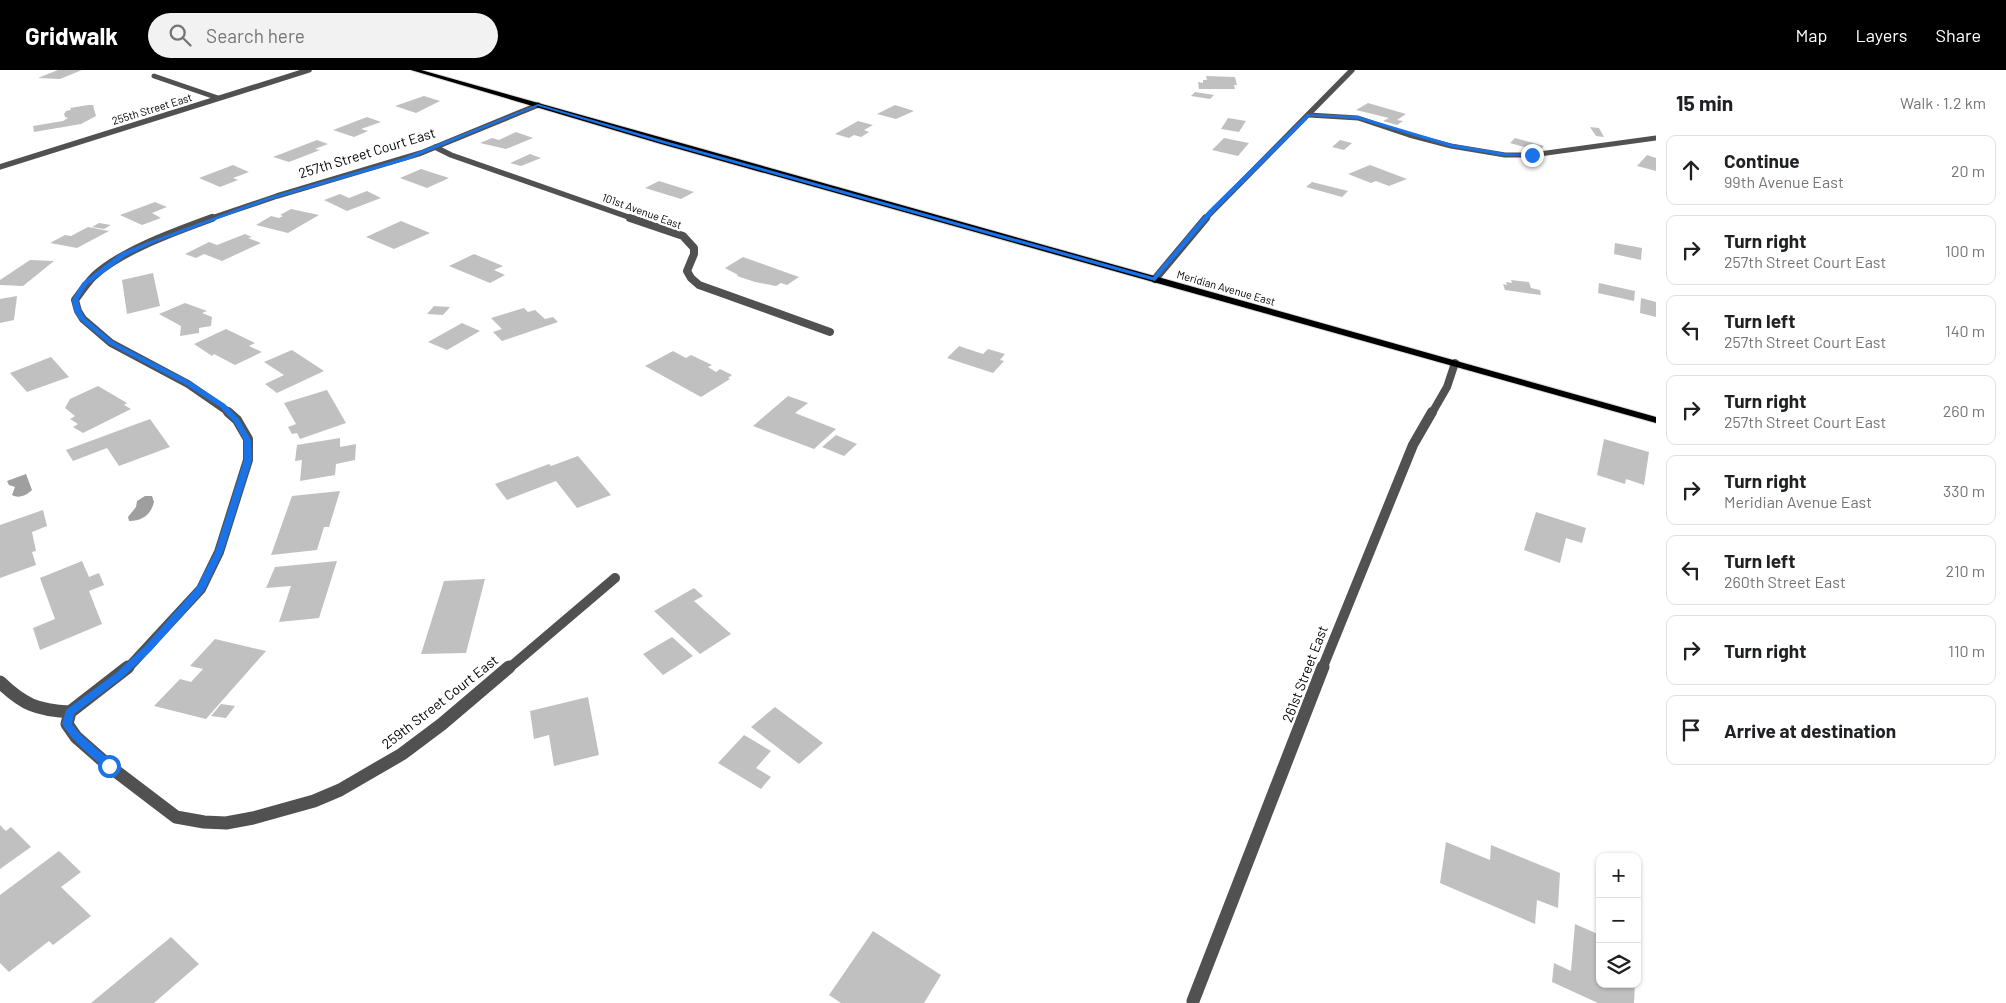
<!DOCTYPE html>
<html lang="en">
<head>
<meta charset="utf-8">
<style>
	body { margin:0; font-family:Barlow,sans-serif; background:#f2f2f2; color:#202124 }
	.controls { position:absolute; right:15px; bottom:15px; display:grid; overflow:hidden; border-radius:10px; box-shadow:0 1px 4px #0004 }
	.controls button { width:45px; height:45px; display:grid; place-items:center; padding:0; border:0; border-bottom:1px solid #e0e0e0; background:#fff; color:#202124; font:25px sans-serif }
	.stop { position:absolute; width:15px; height:15px; margin:-11px; border:4px solid #1a73e8; border-radius:50%; background:#fff }
	.stop.end { background:#1a73e8; border-color:#fff; box-shadow:0 1px 5px #0008 }
	.list { margin:0; padding:0; list-style:none }
	h2 { display:flex; justify-content:space-between; align-items:center; height:65px; margin:0; padding:0 20px; font-size:21px }
	h2 small { font-size:16px; font-weight:400; color:#757577 }
	.list li { display:grid; grid-template-columns:32px 1fr auto; gap:15px; align-items:center; box-sizing:border-box; height:70px; margin:0 10px 10px; padding:0 10px; border:1px solid #e0e0e0; border-radius:10px }
	.list b { display:block; font-size:19px; white-space:nowrap }
	.list p { margin:0; font-size:16px; white-space:nowrap; color:#757577 }
	.list em { font-size:16px; font-style:normal; color:#757577 }
	.icon { flex:none; width:28px; height:28px; fill:none; stroke:currentColor; stroke-width:2; stroke-linecap:round; stroke-linejoin:round }
	.map { position:relative; flex:none; width:1656px; height:933px; overflow:hidden }
	header { display:flex; align-items:center; gap:30px; box-sizing:border-box; height:70px; padding:0 25px; background:#000; color:#fff }
	header strong { font-size:24px }
	nav { display:flex; gap:28px; margin-inline-start:auto; font-size:18px }
	.search { width:350px; height:45px; background:#f2f2f2; display:flex; align-items:center; gap:12px; box-sizing:border-box; padding:0 18px; border-radius:28px; color:#757577; font-size:19px }
	main { display:flex }
	aside { flex:1; background:#fff }
	.map>svg:first-child { display:block }
	.water { fill:#9f9f9f }
	.building { fill:#c0c0c0 }
	.lines { fill:none; stroke-linecap:round; stroke-linejoin:round }
	.primary-casing { stroke:#dbdbdb; stroke-width:2 }
	.lane { stroke:#515151; stroke-width:5 }
	.street-far3 { stroke:#515151; stroke-width:5.5 }
	.street-far2 { stroke:#515151; stroke-width:8 }
	.street-far1 { stroke:#515151; stroke-width:10 }
	.street { stroke:#515151; stroke-width:13 }
	.primary { fill:#000; fill-rule:evenodd }
	.route { fill:#1a73e8 }
	.labels { text-anchor:middle; stroke-width:5; stroke-linejoin:round; paint-order:stroke }
	.far-street-label { font-size:11px; fill:#000; stroke:#fff }
	.street-label { font-size:14px; fill:#000; stroke:#fff }
</style>
</head>
<body>
<header>
<strong>Gridwalk</strong>
<div class="search"><svg class="icon" aria-label="search" viewBox="0 0 24 24"><circle cx="10" cy="10" r="6"/><path d="M15 15l6 6"/></svg>Search here</div>
<nav><a>Map</a><a>Layers</a><a>Share</a></nav>
</header>
<main>
<div class="map">
<svg width="1656" height="933" viewBox="0 0 1656 933">
	<rect width="100%" height="100%" fill="#fff"/>
	<path class="water" d="M26 404 32 420C27 425 19 429 12 425L15 417 9 415 7 411Z
		M145 426H152L154 432C151 445 142 451 129 451L128 447 136 437 137 431Z"/>
	<path class="building" d="M58 0H82L60 9 38 8Z
		M1206 6 1235 7 1237 15H1234L1235 19H1199L1198 12 1203 13V10H1207Z
		M1195 22 1214 25 1210 29 1191 26Z
		M424 26 440 31 416 43 395 36Z
		M1368 33 1406 44 1397 50 1403 51 1397 55 1383 51 1389 48 1356 40Z
		M88 35H93L96 46 81 54 34 62 33 56 63 51 68 48 65 47 64 44 66 41 71 40 70 38Z
		M895 35 914 41 896 49 877 44Z
		M367 47 381 52 361 59 368 61 354 67 333 60Z
		M1228 48 1246 51 1239 62 1221 59Z
		M858 51 873 55 864 60 869 62 861 67 854 65 849 68 835 64Z
		M1590 57 1599 58 1604 67 1596 66Z
		M516 62 533 68 506 79 480 73 492 68 499 70Z
		M1224 68 1249 73 1238 86 1212 80Z
		M1515 68 1544 76 1539 81 1510 73Z
		M317 70 328 74 315 79 320 80 289 92 273 87Z
		M1340 70 1352 73 1344 80 1332 77Z
		M530 84 541 88 521 96 510 93Z
		M1647 85 1656 88V101L1637 96Z
		M233 95 249 102 233 108 238 110 220 117 199 108Z
		M1370 95 1407 109 1389 116 1376 111 1371 113 1348 104Z
		M421 99 449 108 427 118 400 108Z
		M659 111 694 122 681 129 645 118Z
		M1312 112 1348 121 1342 127 1306 117Z
		M367 121 381 128 347 141 324 130 340 124 349 128Z
		M155 132 167 137 152 143 161 148 142 155 120 145Z
		M291 139 319 145 288 163 256 155 271 146 279 148 283 146 280 145Z
		M401 151 430 163 394 179 366 167Z
		M99 153 111 155 104 159 92 157Z
		M88 157 109 161 77 178 50 173 65 165 71 166Z
		M245 164 252 167 248 168 261 173 222 191 204 184 196 188 185 184 209 172 217 175Z
		M1615 173 1642 178 1641 190 1614 184Z
		M474 184 503 196 494 200 505 205 490 213 449 196Z
		M743 187 799 207 787 215 781 213 776 216 755 212 737 206 738 205 725 198Z
		M30 190 54 191 23 216 0 215V210Z
		M153 203 160 236 127 244 122 210Z
		M1511 210 1529 212 1531 218 1540 220 1541 225 1505 220 1503 214 1507 215 1506 212 1512 213Z
		M1599 213 1635 221 1634 231 1598 223Z
		M17 226 14 250 0 253V229Z
		M1641 228 1656 232V247L1640 243Z
		M185 233 207 241 202 243 212 247 211 256 199 258V263L180 266 181 256 159 244Z
		M434 236 450 237 443 245 427 244Z
		M524 238 528 242 535 240 545 249 553 247 558 252 502 271 493 262 502 259 491 248Z
		M462 253 480 261 447 280 428 272Z
		M226 259 255 273 249 276 262 282 235 295 214 284 212 286 194 274Z
		M959 276 983 284 988 279 1005 284 1000 290 1004 291 993 303 947 288Z
		M292 280 324 301 277 323 265 314 284 305 264 292Z
		M673 281 686 288 691 285 712 295 708 297 716 302 720 299 732 305 728 308 730 309 701 327 645 296Z
		M51 287 69 307 27 322 10 303Z
		M98 316 127 333 124 335 131 339 83 363 73 357 78 354 70 349 75 346 65 338 70 329Z
		M327 320 346 353 300 369 297 363 292 364 288 357 296 354 284 333Z
		M788 326 808 333 795 343 836 359 814 379 753 356Z
		M150 349 170 377 119 396 107 378 73 391 66 380Z
		M836 365 857 374 844 386 822 377Z
		M340 368V377L356 374 355 390 336 394 335 405 300 411 302 390 295 391 297 375Z
		M1604 369 1649 382 1644 415 1626 409 1625 414 1597 405Z
		M578 386 611 425 577 438 556 411 507 430 495 414 549 394 551 396Z
		M340 421 329 457H324L317 480 271 485 292 426Z
		M43 440 47 456 32 462 36 481 32 482 36 495 0 508V455Z
		M1536 442 1586 458 1582 473 1566 468 1560 493 1524 480Z
		M82 491 89 507 99 503 104 515 89 521 102 554 40 580 33 558 55 549 40 508Z
		M337 491 319 548 279 552 291 516 266 518 275 497Z
		M485 509 466 583 421 584 444 511Z
		M694 518 703 526 694 531 731 564 700 584 654 541Z
		M672 567 693 586 663 605 643 584Z
		M215 569 266 581 206 649 154 636 180 609 191 612 203 599 190 596Z
		M588 627 599 685 554 696 549 665 534 669 530 641Z
		M221 634 235 636 226 648 211 646Z
		M775 637 823 673 799 694 751 657Z
		M744 665 771 681 756 698 771 707 761 719 718 693Z
		M0 755 6 761 11 757 31 777 0 799Z
		M1446 772 1490 790 1491 775 1560 803 1558 838 1537 830 1535 854 1440 813Z
		M59 781 81 802 61 817 91 846 53 875 49 871 9 902 0 893V825Z
		M1575 854 1600 865V914H1635L1634 933H1598L1552 912 1554 893 1571 901Z
		M873 861 941 905 924 933H841L829 925Z
		M171 867 199 894 154 933H91Z"/>
	<g class="lines">
		<g class="primary-casing">
			<path id="primary" d="M411 0H421L1656 347V353L661 74Z"/>
		</g>
		<path class="lane" d="M154 6 218 28
			M1309 45 1358 48 1409 65 1451 76 1505 85H1532L1656 68"/>
		<path class="street-far3" d="M435 77 451 85 634 149
			M0 97 309 0
			M209 149 277 126 421 83 538 35
			M1205 149 1352 0"/>
		<path class="street-far2" d="M212 148C177 161 122 180 94 206 87 213 81 222 75 230L78 241 83 249 111 273 188 314 230 343
			M630 148 683 166 694 178V184L687 201 691 208 699 215 830 262
			M1155 209 1206 148
			M1432 343 1447 317 1455 293"/>
		<path class="street-far1" d="M127 599 201 519 219 482 248 390V369L237 350 228 342
			M508 599 615 508
			M1322 599 1413 375 1432 342"/>
		<path class="street" d="M0 612C24 635 37 640 70 642
			M70 642 128 597
			M70 642 67 654 76 667 109 696 176 747 204 752 226 753 253 748 314 731 340 720 402 684 442 654 509 597
			M1193 931 1323 597"/>
		<use href="#primary" class="primary"/>
	</g>
	<path class="route" d="M538 34 665 71 1153 207 1208 141 1307 44 1358 46 1452 74 1505 83 1535 85 1505 86 1451 77 1358 49 1310 46 1212 144 1155 211 662 73 538 36 407 90 269 130 151 174 126 186 87 215 78 230 81 241 85 248 114 272 191 312 225 334 239 349 251 370 252 390 223 482 204 521 151 581 122 608 74 644 72 654 80 664 113 693V699H106C90 685 73 672 62 654L66 640 116 603 144 577 197 517 215 482 244 390V370L234 352 220 337 186 315 109 274 80 250 74 241 72 230 82 213 121 183 148 172 266 128 403 88Z"/>
	<g class="labels">
		<g class="far-street-label">
			<text transform="translate(152 39) rotate(-17)" y="4">255th Street East</text>
			<text transform="translate(642 141) rotate(20)" y="4">101st Avenue East</text>
			<text transform="translate(1226 218) rotate(16)" y="4">Meridian Avenue East</text>
		</g>
		<g class="street-label">
			<text transform="translate(367 83) rotate(-17)" y="5">257th Street Court East</text>
			<text transform="translate(1305 604) rotate(-69)" y="5">261st Street East</text>
			<text transform="translate(440 632) rotate(-38)" y="5">259th Street Court East</text>
		</g>
	</g>
</svg>
<div class="controls">
<button>+</button>
<button>−</button>
<button><svg class="icon" aria-label="layers" viewBox="0 0 24 24"><path d="M12 4l9 5-9 5-9-5zM3 14l9 5 9-5"/></svg></button>
</div>
<div class="stop" style="left:109px;top:696px"></div>
<div class="stop end" style="left:1532px;top:85px"></div>
</div>
<aside>
<h2>15 min<small>Walk · 1.2 km</small></h2>
<ul class="list">
<li><svg class="icon" aria-label="ahead" viewBox="0 0 24 24"><path d="M12 20V5M6 11l6-6 6 6"/></svg><div><b>Continue</b><p>99th Avenue East</p></div><em>20 m</em></li>
<li><svg class="icon" aria-label="right" viewBox="0 0 24 24"><path d="M7 20v-9h11M14 6l5 5-5 5"/></svg><div><b>Turn right</b><p>257th Street Court East</p></div><em>100 m</em></li>
<li><svg class="icon" aria-label="left" viewBox="0 0 24 24"><path d="M17 20v-9H6M10 6l-5 5 5 5"/></svg><div><b>Turn left</b><p>257th Street Court East</p></div><em>140 m</em></li>
<li><svg class="icon" aria-label="right" viewBox="0 0 24 24"><path d="M7 20v-9h11M14 6l5 5-5 5"/></svg><div><b>Turn right</b><p>257th Street Court East</p></div><em>260 m</em></li>
<li><svg class="icon" aria-label="right" viewBox="0 0 24 24"><path d="M7 20v-9h11M14 6l5 5-5 5"/></svg><div><b>Turn right</b><p>Meridian Avenue East</p></div><em>330 m</em></li>
<li><svg class="icon" aria-label="left" viewBox="0 0 24 24"><path d="M17 20v-9H6M10 6l-5 5 5 5"/></svg><div><b>Turn left</b><p>260th Street East</p></div><em>210 m</em></li>
<li><svg class="icon" aria-label="right" viewBox="0 0 24 24"><path d="M7 20v-9h11M14 6l5 5-5 5"/></svg><div><b>Turn right</b></div><em>110 m</em></li>
<li><svg class="icon" aria-label="arrive" viewBox="0 0 24 24"><path d="M6 21V4h12l-3 4 3 4H6"/></svg><div><b>Arrive at destination</b></div></li>
</ul>
</aside>
</main>
</body>
</html>
